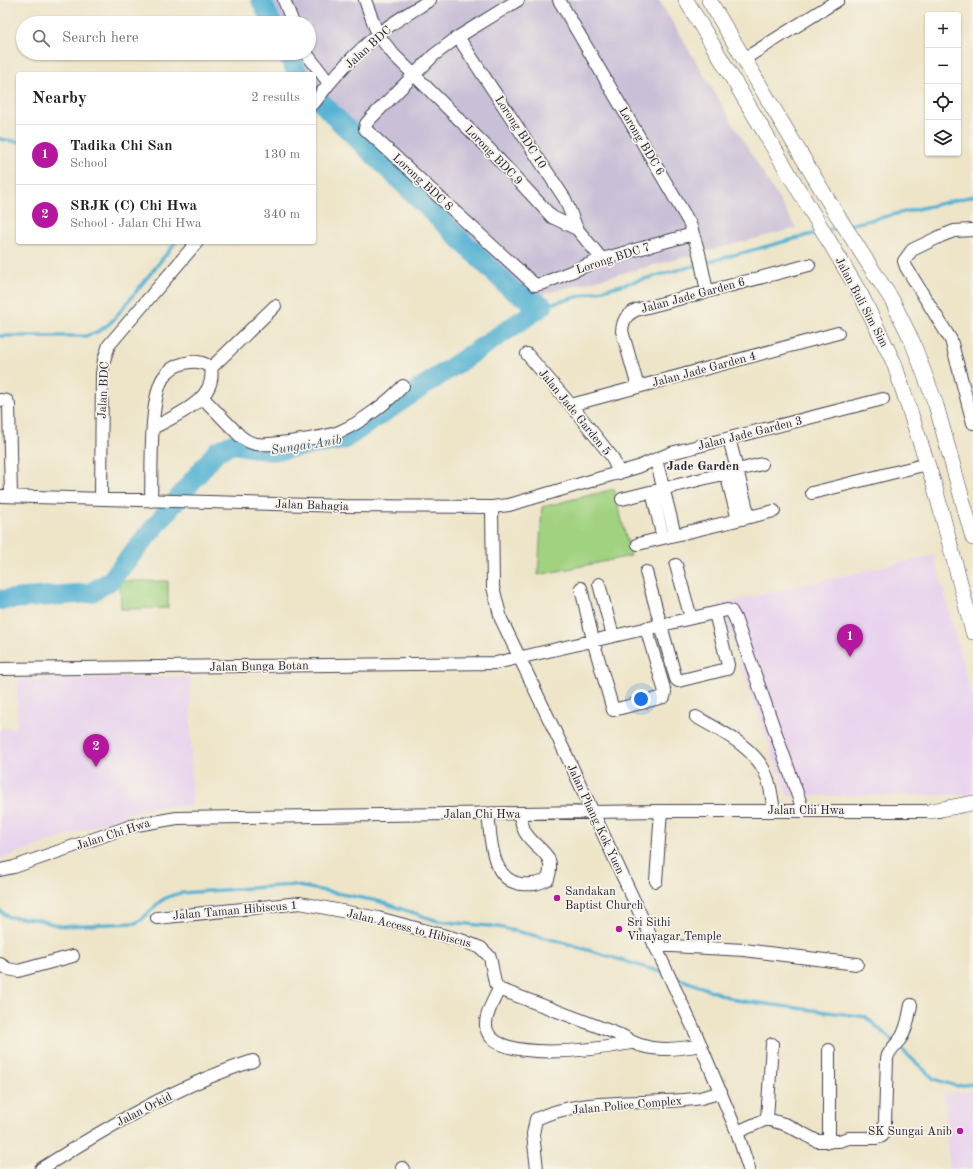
<!DOCTYPE html>
<html lang="en">
<head>
<meta charset="utf-8">
<style>
	body { margin:0; font-family:"Old Standard TT",serif; background:#f2f2f2; color:#202124 }
	.controls { position:absolute; right:12px; top:12px; display:grid; overflow:hidden; border-radius:4px; box-shadow:0 1px 3px #0004 }
	.controls button { width:36px; height:36px; display:grid; place-items:center; padding:0; border:0; border-bottom:1px solid #e0e0e0; background:#fff; color:#202124; font:20px sans-serif }
	.you { position:absolute; left:641px; top:699px; width:14px; height:14px; margin:-10px; border:3px solid #fff; border-radius:50%; background:#1a73e8; box-shadow:0 0 0 6px #1a73e833 }
	.badge { display:grid; place-items:center; width:26px; height:26px; border-radius:50%; background:#b5179e; color:#fff; font-size:13px; font-weight:700 }
	.pin { position:absolute; translate:-50% -33px; filter:drop-shadow(0 1px 2px #0008) }
	.pin::after { content:''; position:absolute; top:21px; width:14px; height:12px; background:inherit; clip-path:polygon(0 0,100% 0,50% 100%) }
	.list { margin:0; padding:0; list-style:none }
	h2 { display:flex; justify-content:space-between; align-items:center; height:52px; margin:0; padding:0 16px; font-size:17px }
	h2 small { font-size:13px; font-weight:400; color:#757577 }
	.list li { display:grid; grid-template-columns:26px 1fr auto; gap:12px; align-items:center; box-sizing:border-box; height:60px; padding:0 16px; border-top:1px solid #e0e0e0 }
	.list b { display:block; font-size:15px; white-space:nowrap }
	.list p { margin:0; font-size:13px; white-space:nowrap; color:#757577 }
	.list em { font-size:13px; font-style:normal; color:#757577 }
	.icon { flex:none; width:22px; height:22px; fill:none; stroke:currentColor; stroke-width:2; stroke-linecap:round; stroke-linejoin:round }
	.map { position:relative; flex:none; width:973px; height:1169px; overflow:hidden }
	.search { position:absolute; background:#fff; box-shadow:0 1px 3px #0004; left:16px; top:16px; width:300px; height:44px; display:flex; align-items:center; gap:10px; box-sizing:border-box; padding:0 14px; border-radius:22px; color:#757577; font-size:15px }
	.panel { position:absolute; background:#fff; box-shadow:0 1px 3px #0004; left:16px; top:72px; width:300px; height:172px; border-radius:4px }
	.map>svg:first-child { display:block }
	.built { fill:#e8d2ee }
	.industrial { fill:#c9bfd7 }
	.green { fill:#a1d280; stroke:#627a5e }
	.lines { fill:none; stroke-linecap:round; stroke-linejoin:round }
	.stream { stroke:#55b2d3; stroke-width:3.5 }
	.river { stroke:#55b2d3; stroke-width:20 }
	.minor-casing { stroke:#413f50; stroke-width:14 }
	.major-casing { stroke:#413f50; stroke-width:16 }
	.minor { stroke:#fff; stroke-width:12 }
	.major { stroke:#fff; stroke-width:15 }
	.poi-dot { fill:#b5179e; stroke:#f7f3e8; stroke-width:1.5 }
	.labels { text-anchor:middle; stroke-width:3.5; stroke-linejoin:round; paint-order:stroke }
	.street-label { font-size:12px; fill:#22223b; stroke:#f7f3e8 }
	.poi-label { font-size:12px; fill:#22223b; stroke:#f7f3e8; text-anchor:start }
	.water-label { font-size:13px; font-style:italic; fill:#345470; stroke:#f7f3e8 }
	.neighbourhood-label { font-size:13px; font-weight:bold; fill:#22223b; stroke:#f7f3e8 }
</style>
</head>
<body>
<div class="map">
<svg width="973" height="1169" viewBox="0 0 973 1169">
	<rect width="100%" height="100%" fill="#f7f3e8"/>
	<filter id="ink" filterUnits="userSpaceOnUse"><feTurbulence type="fractalNoise" baseFrequency=".025" numOctaves="2"/><feDisplacementMap in="SourceGraphic" scale="8" xChannelSelector="R" yChannelSelector="G"/><feConvolveMatrix kernelMatrix="1 2 1 2 8 2 1 2 1" color-interpolation-filters="sRGB"/></filter>
	<filter id="wash" filterUnits="userSpaceOnUse"><feTurbulence type="fractalNoise" baseFrequency=".012" numOctaves="4" result="noise"/><feDisplacementMap in="SourceGraphic" scale="16" xChannelSelector="R" yChannelSelector="G"/><feGaussianBlur stdDeviation="0.9" result="paint"/><feColorMatrix in="noise" values="0 0 0 0 0 0 0 0 0 0 0 0 0 0 0 0 0 1.4 0 .05"/><feComposite in="paint" operator="in"/></filter>
	<g filter="url(#wash)">
		<rect width="100%" height="100%" fill="#eee5c9"/>
		<path class="built" d="M934 555 973 703V790L969 795 787 796 720 604Z
			M190 677 192 806 149 807 0 859V729L17 728V680Z
			M973 1091V1169H949L944 1093Z"/>
		<path class="industrial" d="M273 0H659L796 228 535 296 515 287 314 83V74H305L296 53H309V23H283Z"/>
		<path class="green" d="M614 489 631 556 538 575 542 507Z
			M120 581H168V608L121 609Z"/>
		<g class="lines">
			<path class="stream" d="M0 139 18 142
				M849 225 973 196
				M828 230 841 227
				M543 306 820 232
				M0 336H86C98 332 106 328 114 319L176 242
				M0 911 9 917 36 919 60 926 136 923C156 911 153 899 181 893L293 885 378 901 438 921 498 927 558 941 664 973
				M672 976 736 1000 866 1017 934 1079 956 1086 973 1084"/>
			<path class="river" d="M261 0 272 23
				M287 53 298 74
				M314 94 334 116 513 291 543 306
				M0 600 90 593 110 581 217 451 233 444 271 451 343 440 543 306"/>
		</g>
	</g>
	<g filter="url(#ink)">
		<g class="lines">
			<g class="minor-casing">
				<path id="minor" d="M284 0 293 23
					M365 0 378 35 394 55 491 151 552 217 577 229
					M518 0 458 37 434 55 371 118 366 124 365 129 535 285 544 283 602 259 693 234
					M559 0 690 224 699 253 707 291
					M458 37 565 199 577 229 602 259
					M306 53 329 83
					M744 59 838 0
					M314 103C333 77 356 52 381 32 396 20 414 10 430 0
					M973 230 954 231 941 236 912 250 904 261 906 267 951 340 973 423
					M527 354 571 405 612 457 619 473
					M211 368 275 306
					M638 387 622 331C623 320 626 315 636 310L809 265
					M202 397 240 436C245 440 250 443 256 444 269 446 329 437 341 431 362 422 388 402 403 386
					M0 400 7 401 9 405 11 496
					M571 405 838 333
					M729 438 749 517
					M656 459 675 535
					M726 473 738 520
					M652 492 663 538
					M812 493 927 464
					M0 496 344 506 492 507 509 505 638 467 671 453 883 399
					M101 499 102 374 104 360 109 345 197 242
					M622 499 762 464
					M151 501C152 472 149 401 163 378 168 370 176 365 185 363 195 361 203 361 211 368 217 400 176 415 153 428
					M492 507 493 587 501 619 572 767 696 1034 737 1132 749 1169
					M638 544 774 511
					M676 565 691 618
					M646 572 676 679 678 681 727 669 728 665 715 613
					M599 584 613 636
					M581 588 593 640 613 710 664 697 665 692 646 628
					M0 669 496 663 727 610 731 611 735 618 803 810
					M696 717C721 731 757 748 767 777 771 787 772 799 774 811
					M488 814C491 837 490 880 521 884 532 885 539 884 548 879 557 852 536 851 525 832 522 826 521 819 519 813
					M0 870 14 867 131 826 177 818 661 811H939
					M656 881 661 811
					M157 918 300 903 378 918 461 940 481 948 490 957 495 983 499 989 623 1036C644 1053 675 1050 701 1045
					M654 945 744 950 857 964
					M0 964 8 969 18 971 73 956
					M499 989C494 1000 485 1014 486 1026 490 1066 605 1048 631 1043
					M829 1050V1142
					M767 1119 772 1044
					M737 1132 767 1119 787 1125 817 1141H839L849 1138H876L882 1136 885 1122 887 1058C889 1050 896 1045 901 1038 907 1029 909 1016 911 1005
					M402 1168 403 1169
					M41 1169C107 1127 178 1085 253 1061
					M537 1169 533 1134 536 1119C582 1097 644 1105 694 1099 703 1098 712 1095 721 1092"/>
			</g>
			<g class="major-casing">
				<path id="major" d="M686 0 861 295 894 363 934 484 973 632
					M709 0 832 207 892 300 912 341 936 405 973 538
					M931 811 973 803"/>
			</g>
			<use href="#minor" class="minor"/>
			<use href="#major" class="major"/>
		</g>
	</g>
	<g class="poi-dot">
		<circle cx="557" cy="898" r="4"/>
		<circle cx="619" cy="929" r="4"/>
		<circle cx="960" cy="1131" r="4"/>
	</g>
	<g class="labels">
		<g class="street-label">
			<text transform="translate(368 47) rotate(-42)" y="4">Jalan BDC</text>
			<text transform="translate(521 132) rotate(57)" y="4">Lorong BDC 10</text>
			<text transform="translate(642 141) rotate(59)" y="4">Lorong BDC 6</text>
			<text transform="translate(494 155) rotate(46)" y="4">Lorong BDC 9</text>
			<text transform="translate(423 182) rotate(43)" y="4">Lorong BDC 8</text>
			<text transform="translate(613 258) rotate(-18)" y="4">Lorong BDC 7</text>
			<text transform="translate(693 295) rotate(-15)" y="4">Jalan Jade Garden 6</text>
			<text transform="translate(862 302) rotate(62)" y="4">Jalan Buli Sim Sim</text>
			<text transform="translate(704 369) rotate(-15)" y="4">Jalan Jade Garden 4</text>
			<text transform="translate(103 390) rotate(-87)" y="4">Jalan BDC</text>
			<text transform="translate(575 412) rotate(51)" y="4">Jalan Jade Garden 5</text>
			<text transform="translate(750 433) rotate(-14)" y="4">Jalan Jade Garden 3</text>
			<text transform="translate(312 505) rotate(2)" y="4">Jalan Bahagia</text>
			<text transform="translate(259 666) rotate(-1)" y="4">Jalan Bunga Botan</text>
			<text x="806" y="814">Jalan Chi Hwa</text>
			<text x="482" y="818">Jalan Chi Hwa</text>
			<text transform="translate(596 819) rotate(65)" y="4">Jalan Phang Kok Yuen</text>
			<text transform="translate(113 834) rotate(-18)" y="4">Jalan Chi Hwa</text>
			<text transform="translate(235 910) rotate(-5)" y="4">Jalan Taman Hibiscus 1</text>
			<text transform="translate(409 928) rotate(14)" y="4">Jalan Access to Hibiscus</text>
			<text transform="translate(627 1105) rotate(-5)" y="4">Jalan Police Complex</text>
			<text transform="translate(144 1109) rotate(-27)" y="4">Jalan Orkid</text>
		</g>
		<g class="poi-label">
			<text x="565" y="895">Sandakan<tspan x="565" dy="14">Baptist Church</tspan></text>
			<text x="627" y="926">Sri Sithi<tspan x="627" dy="14">Vinayagar Temple</tspan></text>
			<text x="952" y="1135" text-anchor="end">SK Sungai Anib</text>
		</g>
		<g class="water-label">
			<text transform="translate(306 444) rotate(-9)" y="5">Sungai Anib</text>
		</g>
		<g class="neighbourhood-label">
			<text x="703" y="470">Jade Garden</text>
		</g>
	</g>
</svg>
<div class="controls">
<button>+</button>
<button>−</button>
<button><svg class="icon" aria-label="locate" viewBox="0 0 24 24"><circle cx="12" cy="12" r="6"/><path d="M12 2v4M12 18v4M2 12h4M18 12h4"/></svg></button>
<button><svg class="icon" aria-label="layers" viewBox="0 0 24 24"><path d="M12 4l9 5-9 5-9-5zM3 14l9 5 9-5"/></svg></button>
</div>
<div class="you"></div>
<div class="pin badge" style="left:850px;top:657px">1</div>
<div class="pin badge" style="left:96px;top:767px">2</div>
<div class="search"><svg class="icon" aria-label="search" viewBox="0 0 24 24"><circle cx="10" cy="10" r="6"/><path d="M15 15l6 6"/></svg>Search here</div>
<section class="panel">
<h2>Nearby<small>2 results</small></h2>
<ul class="list">
<li><span class="badge">1</span><div><b>Tadika Chi San</b><p>School</p></div><em>130 m</em></li>
<li><span class="badge">2</span><div><b>SRJK (C) Chi Hwa</b><p>School · Jalan Chi Hwa</p></div><em>340 m</em></li>
</ul>
</section>
</div>
</body>
</html>
